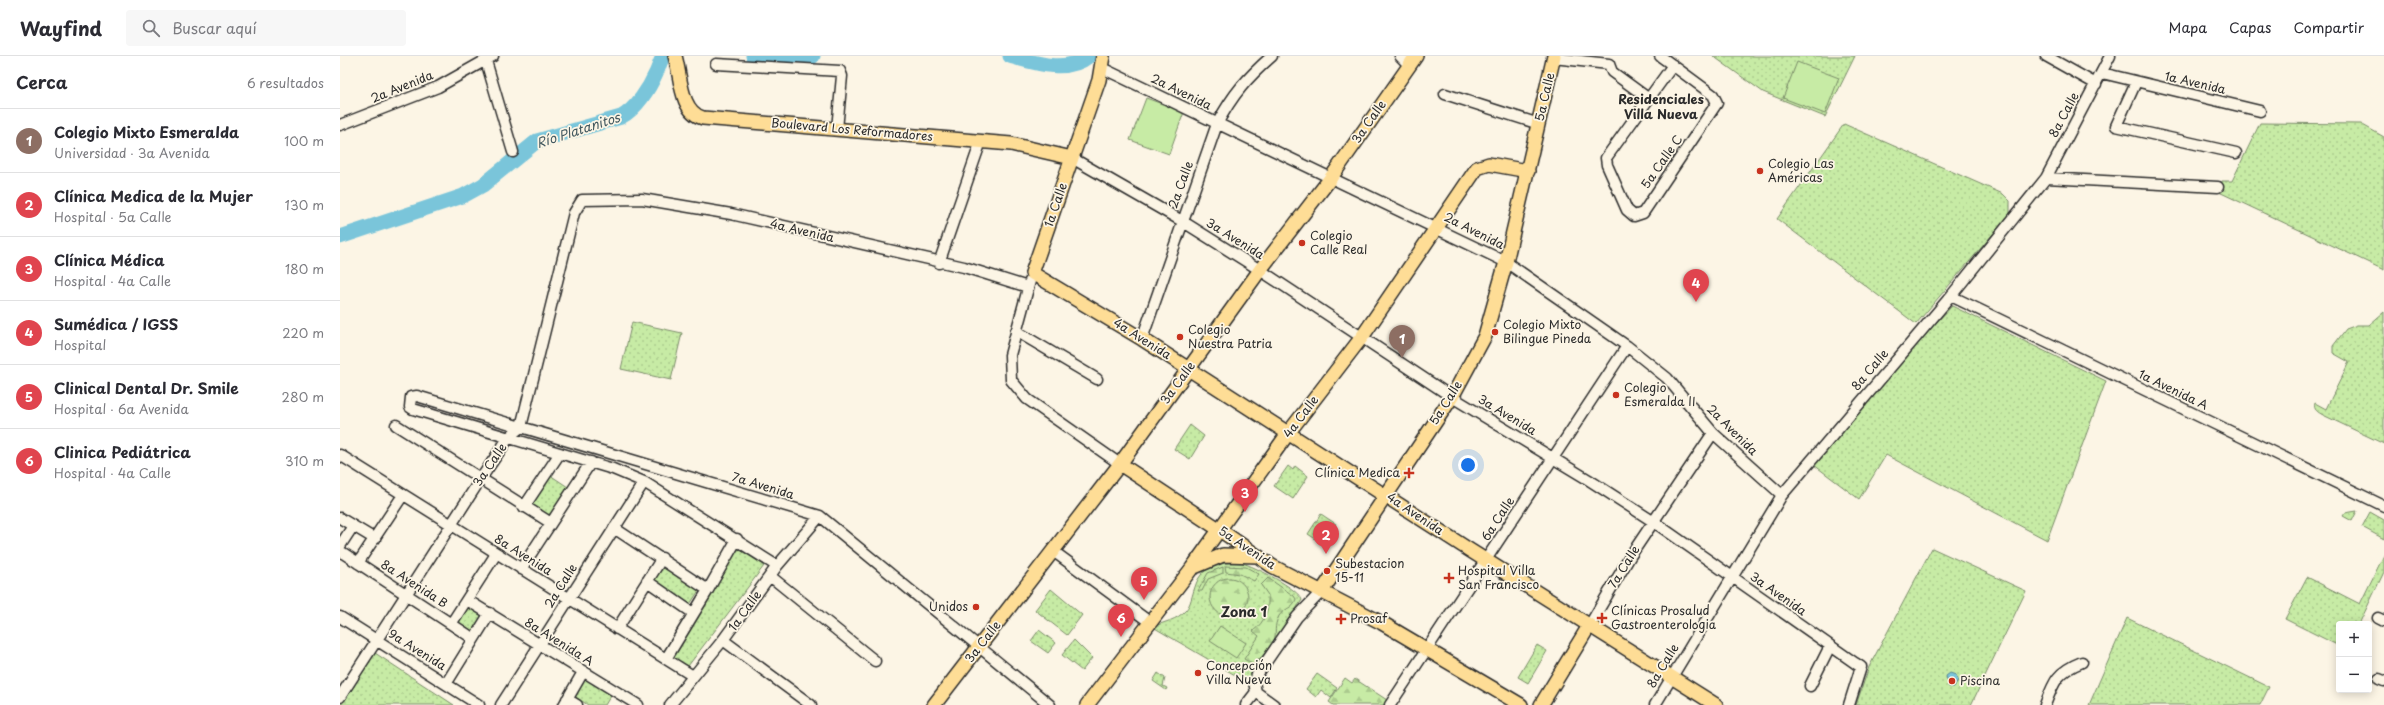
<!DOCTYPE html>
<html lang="es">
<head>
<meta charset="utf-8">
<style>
	body { margin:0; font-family:"Playpen Sans",sans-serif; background:#f7f7f7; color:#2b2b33 }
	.controls { position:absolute; right:12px; bottom:12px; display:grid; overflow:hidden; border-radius:4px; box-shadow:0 2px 10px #0003 }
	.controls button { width:36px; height:36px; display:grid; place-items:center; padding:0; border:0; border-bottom:1px solid #e1e1e2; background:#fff; color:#2b2b33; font:20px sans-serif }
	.you { position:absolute; left:1128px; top:409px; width:14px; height:14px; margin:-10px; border:3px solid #fff; border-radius:50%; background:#1a73e8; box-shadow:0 0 0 6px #1a73e833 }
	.badge { display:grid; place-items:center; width:26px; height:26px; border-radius:50%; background:#c8321e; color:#fff; font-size:13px; font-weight:700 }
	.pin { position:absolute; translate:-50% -33px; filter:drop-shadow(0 1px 2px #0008) }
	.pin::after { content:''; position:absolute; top:21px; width:14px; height:12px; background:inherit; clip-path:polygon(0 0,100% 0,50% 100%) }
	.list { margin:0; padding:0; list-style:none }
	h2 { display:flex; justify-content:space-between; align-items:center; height:52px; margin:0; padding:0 16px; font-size:17px }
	h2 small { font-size:13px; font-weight:400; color:#7c7c81 }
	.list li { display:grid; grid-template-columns:26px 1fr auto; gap:12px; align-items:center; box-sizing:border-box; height:64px; padding:0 16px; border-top:1px solid #e1e1e2 }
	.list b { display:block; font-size:15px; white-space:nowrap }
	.list p { margin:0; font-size:13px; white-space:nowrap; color:#7c7c81 }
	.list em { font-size:13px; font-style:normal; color:#7c7c81 }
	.icon { flex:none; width:22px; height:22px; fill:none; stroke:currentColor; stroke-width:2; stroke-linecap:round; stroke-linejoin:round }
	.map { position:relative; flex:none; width:2044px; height:649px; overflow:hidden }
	header { display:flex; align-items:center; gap:24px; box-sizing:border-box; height:56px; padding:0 20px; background:#fff; border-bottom:1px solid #e1e1e2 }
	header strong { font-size:19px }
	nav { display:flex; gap:22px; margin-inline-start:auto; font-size:14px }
	.search { width:280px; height:36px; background:#f7f7f7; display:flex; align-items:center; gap:10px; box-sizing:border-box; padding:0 14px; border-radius:4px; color:#7c7c81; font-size:15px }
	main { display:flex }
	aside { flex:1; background:#fff }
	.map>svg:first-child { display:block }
	.green { fill:url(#green-dots); stroke:#798b68 }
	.forest { fill:url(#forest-firs); stroke:#798b68 }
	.pitch { fill:#c7eba5; stroke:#798b68 }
	.water { fill:#7ac5da; stroke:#5a8794 }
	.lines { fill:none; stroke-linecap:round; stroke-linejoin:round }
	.river { stroke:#7ac5da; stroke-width:15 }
	.minor-casing { stroke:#2b2b2b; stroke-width:13 }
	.major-casing { stroke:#2b2b2b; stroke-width:16 }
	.minor { stroke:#fcf5e5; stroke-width:10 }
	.major { stroke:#fedd96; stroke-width:13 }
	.poi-dot { fill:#c8321e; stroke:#fcf5e5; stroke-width:1.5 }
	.labels { text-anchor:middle; stroke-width:3.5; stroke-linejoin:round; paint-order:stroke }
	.street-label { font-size:12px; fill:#2b2b2b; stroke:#fcf5e5 }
	.poi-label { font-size:12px; fill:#2b2b2b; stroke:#fcf5e5; text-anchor:start }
	.neighbourhood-label { font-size:13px; font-weight:bold; fill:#2b2b2b; stroke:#fcf5e5 }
	.water-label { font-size:13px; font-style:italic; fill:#435960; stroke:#fcf5e5 }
	.quarter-label { font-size:14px; font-weight:bold; fill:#2b2b2b; stroke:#fcf5e5 }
</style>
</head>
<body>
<header>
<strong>Wayfind</strong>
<div class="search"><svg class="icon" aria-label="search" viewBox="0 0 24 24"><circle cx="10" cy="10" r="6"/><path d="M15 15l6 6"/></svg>Buscar aquí</div>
<nav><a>Mapa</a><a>Capas</a><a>Compartir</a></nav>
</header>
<main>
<aside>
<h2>Cerca<small>6 resultados</small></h2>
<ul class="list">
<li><span class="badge" style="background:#8d6e63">1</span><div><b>Colegio Mixto Esmeralda</b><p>Universidad · 3a Avenida</p></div><em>100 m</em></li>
<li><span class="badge" style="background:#e0444e">2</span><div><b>Clínica Medica de la Mujer</b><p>Hospital · 5a Calle</p></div><em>130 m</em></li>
<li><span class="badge" style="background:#e0444e">3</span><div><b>Clínica Médica</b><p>Hospital · 4a Calle</p></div><em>180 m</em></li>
<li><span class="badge" style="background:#e0444e">4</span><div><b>Sumédica / IGSS</b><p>Hospital</p></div><em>220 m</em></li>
<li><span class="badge" style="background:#e0444e">5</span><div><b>Clinical Dental Dr. Smile</b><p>Hospital · 6a Avenida</p></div><em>280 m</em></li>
<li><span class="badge" style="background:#e0444e">6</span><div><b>Clinica Pediátrica</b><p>Hospital · 4a Calle</p></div><em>310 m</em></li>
</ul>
</aside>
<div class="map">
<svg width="2044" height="649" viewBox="0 0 2044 649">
	<defs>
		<pattern id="green-dots" width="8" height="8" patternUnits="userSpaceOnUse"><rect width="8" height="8" fill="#c7eba5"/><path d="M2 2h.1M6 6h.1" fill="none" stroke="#abca8e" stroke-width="1.8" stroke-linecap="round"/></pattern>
		<pattern id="forest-firs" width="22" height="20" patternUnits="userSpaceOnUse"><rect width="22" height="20" fill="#c7eba5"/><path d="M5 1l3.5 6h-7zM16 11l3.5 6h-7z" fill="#abca8e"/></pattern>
	</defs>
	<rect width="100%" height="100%" fill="#fcf5e5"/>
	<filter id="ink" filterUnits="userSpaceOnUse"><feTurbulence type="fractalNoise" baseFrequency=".025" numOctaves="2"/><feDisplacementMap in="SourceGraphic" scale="8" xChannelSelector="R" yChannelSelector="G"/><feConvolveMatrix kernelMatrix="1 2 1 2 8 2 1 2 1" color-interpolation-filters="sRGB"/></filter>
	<g filter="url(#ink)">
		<path class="green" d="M1373 0H1515L1485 61 1423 36Z
			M1920 67 2021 68 2044 81V214L1879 136 1882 125H1892Z
			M1504 68 1663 138 1670 145V158L1576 268 1437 163Z
			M1612 250 1766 325 1707 484 1546 399 1519 443 1474 409 1543 323Z
			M2044 256V388L1983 359C1978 356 1973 354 1975 347L1986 353 2009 306 1993 297V290L2006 273 2017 269H2029Z
			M292 266 342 277 331 324 281 313Z
			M850 369 864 380 850 403 834 393Z
			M948 410 953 414 955 410 968 420 953 443 934 430Z
			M207 417 228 431 210 460 189 447Z
			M2017 455 2012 465 2003 460 2005 457Z
			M2030 456 2044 464V483L2022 471Z
			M981 458 996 468 983 488 968 478Z
			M399 488 427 506 348 610 328 598Z
			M1592 492 1686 535 1631 649H1516L1529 611Z
			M2044 499V516L2019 568H1999V590L1945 563 1967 521 2020 548Z
			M902 507C914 510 959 533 962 544L907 626 813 571C825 565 836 565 846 554 851 548 852 539 855 531 862 508 881 506 902 507Z
			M324 509 360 533 348 551 312 526Z
			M711 533 742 559 727 579 695 554Z
			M124 544 145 557 133 577 112 564Z
			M1787 562 1929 631 1920 649H1749Z
			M699 574 716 587 708 597 691 585Z
			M734 584 752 602 742 615 722 599Z
			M1197 589 1207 595 1188 627 1178 621Z
			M35 597 114 649H1Z
			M818 617 825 622 823 630 827 632 826 634 813 625Z
			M977 618 997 632 991 642 981 634 976 641 966 633Z
			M245 622 271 639 265 649H248L234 640Z"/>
		<path class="forest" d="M885 510 906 511 919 518 914 525 900 518 886 516Z
			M883 511V517L868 523 862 535H858L868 517Z
			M870 541a19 19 0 1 1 38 0a19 19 0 1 1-38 0Z
			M928 522 954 540 956 543C953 553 944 552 939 560 933 571 937 577 934 584 929 594 916 613 904 603L919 580 913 575C925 566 929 554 928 539L921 529Z
			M1005 622 1012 627 1015 623 1047 644 1044 649H993L989 646Z"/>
		<path class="pitch" d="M1457 6 1499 22 1485 58 1443 42Z
			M806 42 844 56 829 98 790 84Z
			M880 570 906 587 896 602 870 585Z"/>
		<path class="water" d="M1610 617 1616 619 1618 624 1614 631H1609L1606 620Z"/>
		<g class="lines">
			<path class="river" d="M413 0 453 3 473 0
				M670 0C695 7 727 18 749 0
				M0 181 123 140 143 129 197 85 281 61C296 53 309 33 316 17 319 12 320 4 324 0"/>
			<g class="minor-casing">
				<path id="minor" d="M1060 0 1069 9
					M1320 0 1327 5 1373 39 1377 47 1303 157 1294 160 1287 154 1267 109 1266 102 1333 9
					M1706 0 1756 28
					M1213 2 1269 8
					M146 5 173 96
					M376 8 500 15 502 20 497 73
					M1269 8 1272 16 1309 43
					M762 12 1166 206 1287 290 1327 322 1373 377 1442 439
					M1762 17 1920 55
					M1796 26 1776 70 1896 97
					M1105 38 1199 68
					M0 69 98 31 153 0
					M732 102 842 165 920 214 1112 341 1249 424 1314 466 1515 607 1521 611 1509 649
					M1706 122 1878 131
					M599 207 641 85
					M690 225 670 299 671 324 687 343 780 408
					M1611 240 2044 450
					M676 275 757 323
					M802 283 877 68C893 38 907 22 932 0
					M56 369 211 467
					M0 399 353 620
					M184 451 220 397
					M0 462 35 483
					M274 472 368 534
					M0 490 13 470
					M0 495 134 583
					M713 495 811 567
					M18 507 63 439
					M437 510 304 426 273 413 73 353 70 351 71 341 77 340 480 460 710 649
					M181 513 251 406
					M430 520 535 605
					M307 525 353 557
					M127 544 298 649
					M0 561 139 649
					M2038 562 2044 565
					M111 568 156 498
					M1249 570 1291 499 1373 377
					M277 573 322 502
					M383 584 471 649
					M326 603 368 534 397 483
					M2039 623 2044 625
					M106 628 150 557
					M1470 630 1490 590
					M916 636 934 649
					M0 641 140 424 169 381 181 371 234 157 242 144 302 143 391 158 624 211 688 231
					M227 643 237 649
					M161 649 304 426
					M224 649 243 616
					M330 649 383 584 437 510 480 460
					M906 649 916 636 914 626 917 619 957 561 982 535
					M1050 649 1287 290
					M1315 649 1442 439 1611 240 1706 122 1770 0
					M1705 649C1714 625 1717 616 1742 606"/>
			</g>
			<g class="major-casing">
				<path id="major" d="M335 0C341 20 340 56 363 62L671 88 732 102
					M763 0 759 24 692 217 802 283 1131 495 1376 649
					M780 408 874 470 932 510 1042 567 1181 649
					M852 512 883 499 918 500
					M982 535 1112 341 1145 280 1166 206 1214 0
					M594 649 780 408 920 214 990 123 1076 0
					M747 649 852 512 949 376 1022 281 1137 112 1149 108 1188 115
					M1201 649 1249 570"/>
			</g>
			<use href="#minor" class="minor"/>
			<use href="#major" class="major"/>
		</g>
	</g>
	<g class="poi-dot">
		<circle cx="1420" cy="115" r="4"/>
		<circle cx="962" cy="187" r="4"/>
		<circle cx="1155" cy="276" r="4"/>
		<circle cx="840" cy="281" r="4"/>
		<circle cx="1276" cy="339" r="4"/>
		<path d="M1067 411h4v4h4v4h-4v4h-4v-4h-4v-4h4z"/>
		<circle cx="987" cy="515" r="4"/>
		<path d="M1107 516h4v4h4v4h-4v4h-4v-4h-4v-4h4z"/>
		<circle cx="636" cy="551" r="4"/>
		<path d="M1260 556h4v4h4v4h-4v4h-4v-4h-4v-4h4z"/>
		<path d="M999 557h4v4h4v4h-4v4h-4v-4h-4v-4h4z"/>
		<circle cx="858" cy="617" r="4"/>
		<circle cx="1612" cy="625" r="4"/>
	</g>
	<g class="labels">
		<g class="street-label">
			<text transform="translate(1855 27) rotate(13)" y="4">1a Avenida</text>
			<text transform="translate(62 31) rotate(-22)" y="4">2a Avenida</text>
			<text transform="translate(841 36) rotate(26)" y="4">2a Avenida</text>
			<text transform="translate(1205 41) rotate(-77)" y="4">5a Calle</text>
			<text transform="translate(1724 59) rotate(-62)" y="4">8a Calle</text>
			<text transform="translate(1029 66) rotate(-55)" y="4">3a Calle</text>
			<text transform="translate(512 74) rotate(5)" y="4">Boulevard Los Reformadores</text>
			<text transform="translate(1322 106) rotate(-55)" y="4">5a Calle C</text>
			<text transform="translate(841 129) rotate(-70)" y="4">2a Calle</text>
			<text transform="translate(716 149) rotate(-71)" y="4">1a Calle</text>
			<text transform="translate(462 175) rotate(13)" y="4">4a Avenida</text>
			<text transform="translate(1134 175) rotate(27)" y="4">2a Avenida</text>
			<text transform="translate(895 183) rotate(32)" y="4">3a Avenida</text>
			<text transform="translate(802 283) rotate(32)" y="4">4a Avenida</text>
			<text transform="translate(1530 314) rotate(-50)" y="4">8a Calle</text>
			<text transform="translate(838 327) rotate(-54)" y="4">3a Calle</text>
			<text transform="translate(1833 334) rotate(26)" y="4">1a Avenida A</text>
			<text transform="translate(1106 347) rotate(-58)" y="4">5a Calle</text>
			<text transform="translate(1167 359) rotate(31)" y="4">3a Avenida</text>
			<text transform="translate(961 361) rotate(-53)" y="4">4a Calle</text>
			<text transform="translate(1392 374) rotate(45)" y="4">2a Avenida</text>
			<text transform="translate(150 409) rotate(-56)" y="4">3a Calle</text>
			<text transform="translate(423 430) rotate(17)" y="4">7a Avenida</text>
			<text transform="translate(1075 458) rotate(34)" y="4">4a Avenida</text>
			<text transform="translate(1158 463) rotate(-57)" y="4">6a Calle</text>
			<text transform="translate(907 492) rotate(34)" y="4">5a Avenida</text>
			<text transform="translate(183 499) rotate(32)" y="4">8a Avenida</text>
			<text transform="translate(1284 511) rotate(-58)" y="4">7a Calle</text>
			<text transform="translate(74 528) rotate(33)" y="4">8a Avenida B</text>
			<text transform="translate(221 530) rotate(-58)" y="4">2a Calle</text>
			<text transform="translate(1438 538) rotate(35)" y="4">3a Avenida</text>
			<text transform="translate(405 555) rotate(-54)" y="4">1a Calle</text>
			<text transform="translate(219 586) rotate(32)" y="4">8a Avenida A</text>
			<text transform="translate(643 586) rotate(-52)" y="4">3a Calle</text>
			<text transform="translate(77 594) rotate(32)" y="4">9a Avenida</text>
			<text transform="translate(1323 610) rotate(-59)" y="4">8a Calle</text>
		</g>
		<g class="poi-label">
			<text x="1428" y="112">Colegio Las<tspan x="1428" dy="14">Américas</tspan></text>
			<text x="970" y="184">Colegio<tspan x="970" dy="14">Calle Real</tspan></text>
			<text x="1163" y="273">Colegio Mixto<tspan x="1163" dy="14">Bilingue Pineda</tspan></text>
			<text x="848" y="278">Colegio<tspan x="848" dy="14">Nuestra Patria</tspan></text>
			<text x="1284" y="336">Colegio<tspan x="1284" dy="14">Esmeralda II</tspan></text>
			<text x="1060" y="421" text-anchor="end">Clínica Medica</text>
			<text x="995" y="512">Subestacion<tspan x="995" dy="14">15-11</tspan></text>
			<text x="1118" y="519">Hospital Villa<tspan x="1118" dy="14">San Francisco</tspan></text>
			<text x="628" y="555" text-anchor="end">Unidos</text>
			<text x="1271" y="559">Clínicas Prosalud<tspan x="1271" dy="14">Gastroenterologia</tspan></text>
			<text x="1010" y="567">Prosaf</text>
			<text x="866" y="614">Concepción<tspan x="866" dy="14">Villa Nueva</tspan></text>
			<text x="1620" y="629">Piscina</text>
		</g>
		<g class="neighbourhood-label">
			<text x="1321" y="48">Residenciales<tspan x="1321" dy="15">Villa Nueva</tspan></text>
		</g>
		<g class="water-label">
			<text transform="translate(238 74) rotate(-18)" y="5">Río Platanitos</text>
		</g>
		<g class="quarter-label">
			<text x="904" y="561">Zona 1</text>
		</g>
	</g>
</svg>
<div class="controls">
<button>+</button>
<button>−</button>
</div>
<div class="you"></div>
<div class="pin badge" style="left:1062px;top:302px;background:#8d6e63">1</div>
<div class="pin badge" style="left:986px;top:498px;background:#e0444e">2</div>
<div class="pin badge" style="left:905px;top:456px;background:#e0444e">3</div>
<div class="pin badge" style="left:1356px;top:246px;background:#e0444e">4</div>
<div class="pin badge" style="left:804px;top:544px;background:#e0444e">5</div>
<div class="pin badge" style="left:781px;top:581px;background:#e0444e">6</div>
</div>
</main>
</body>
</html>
